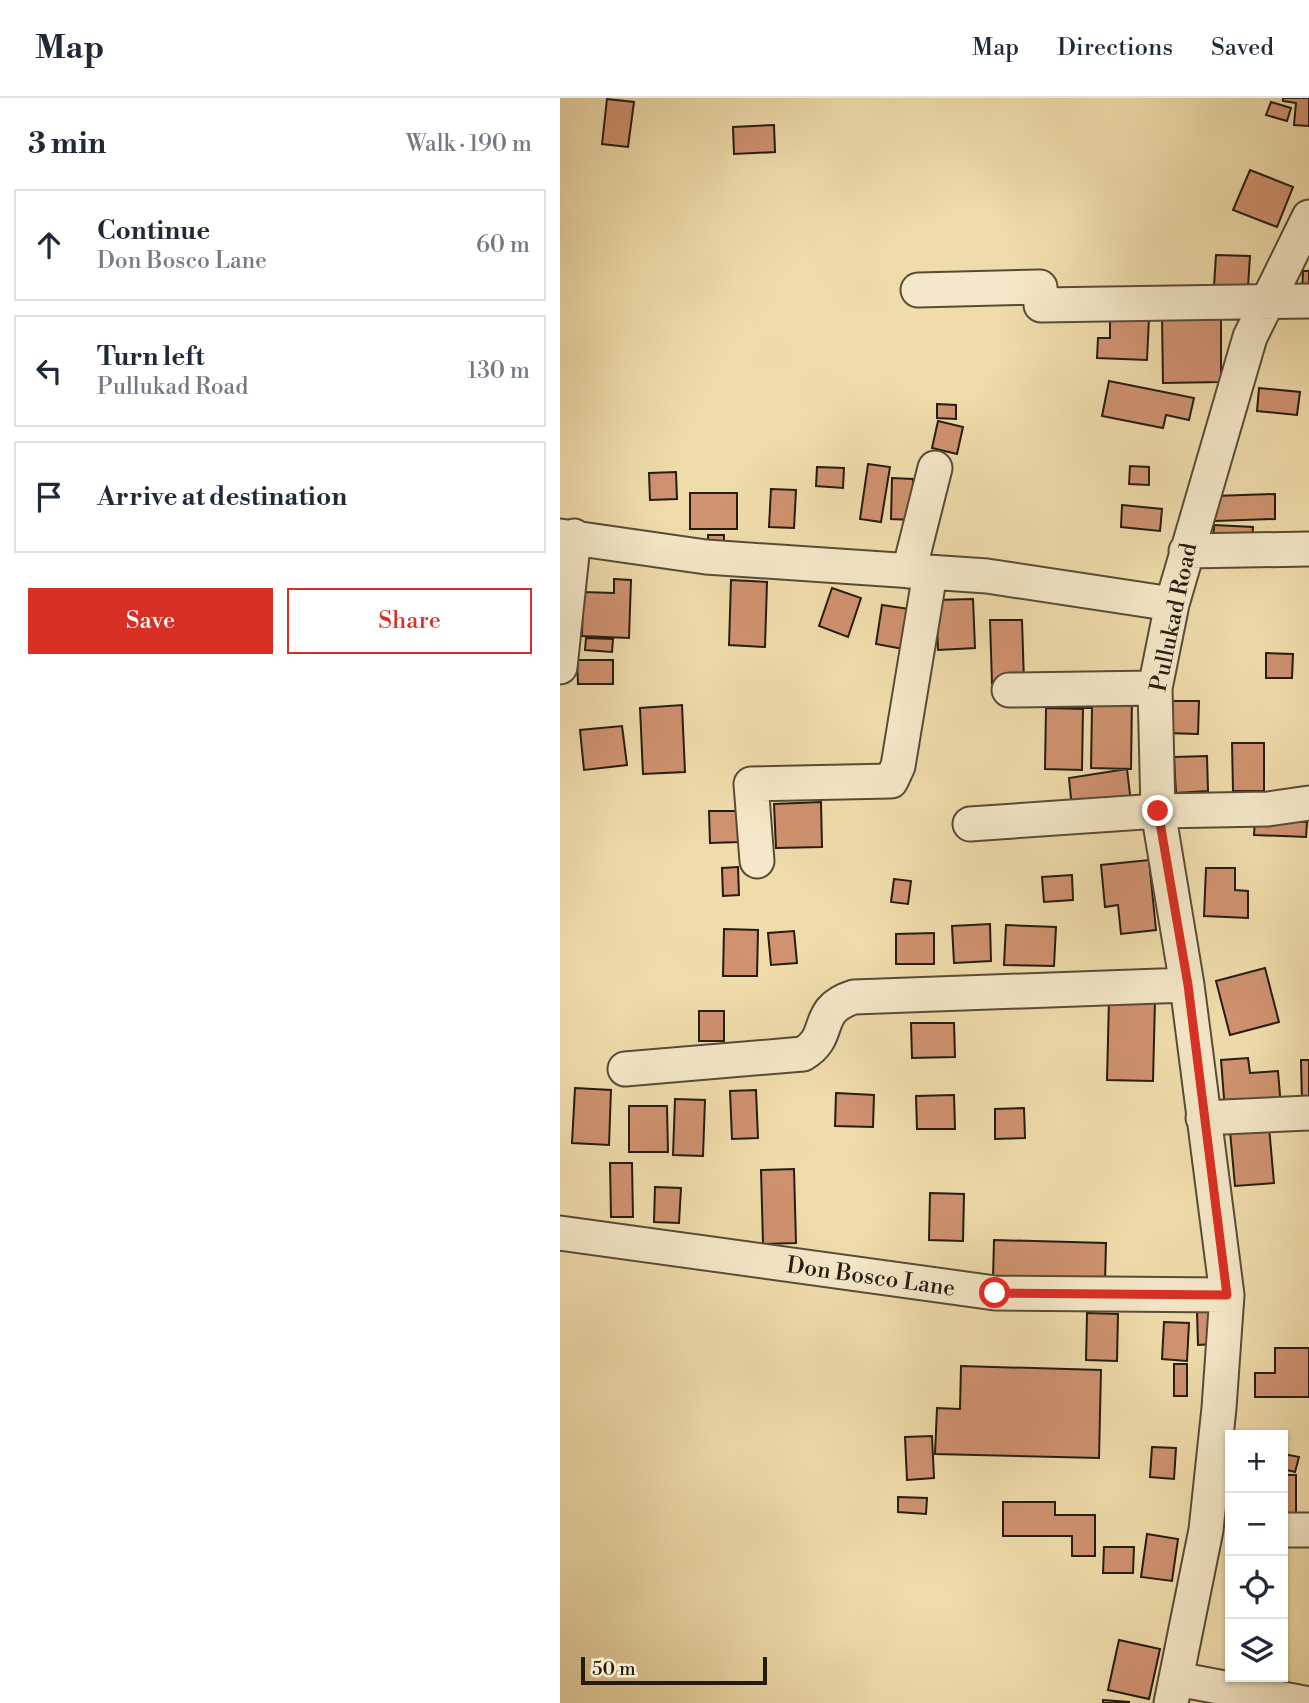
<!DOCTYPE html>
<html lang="en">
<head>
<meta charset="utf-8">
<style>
	body { margin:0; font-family:"Libre Bodoni",serif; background:#f2f2f3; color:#1f2937 }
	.controls { position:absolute; right:21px; bottom:21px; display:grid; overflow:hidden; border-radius:0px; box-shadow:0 2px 5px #0004 }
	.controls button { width:63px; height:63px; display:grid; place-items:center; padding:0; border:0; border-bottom:2px solid #e0e1e3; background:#fff; color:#1f2937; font:35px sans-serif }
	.scale { position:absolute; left:21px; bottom:18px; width:186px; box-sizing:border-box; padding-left:7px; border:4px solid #241c12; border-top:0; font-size:19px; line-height:24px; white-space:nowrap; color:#241c12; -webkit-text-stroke:5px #f5e8c8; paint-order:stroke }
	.stop { position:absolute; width:21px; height:21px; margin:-16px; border:5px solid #d93025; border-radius:50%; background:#fff }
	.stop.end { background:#d93025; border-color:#fff; box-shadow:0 2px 7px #0008 }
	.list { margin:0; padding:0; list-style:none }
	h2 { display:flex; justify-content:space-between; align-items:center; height:91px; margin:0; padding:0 28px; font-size:30px }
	h2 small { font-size:23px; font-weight:400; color:#747a83 }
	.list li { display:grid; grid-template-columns:46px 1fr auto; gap:21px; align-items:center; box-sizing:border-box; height:112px; margin:0 14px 14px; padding:0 14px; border:2px solid #e0e1e3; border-radius:0px }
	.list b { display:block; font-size:26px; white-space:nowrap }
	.list p { margin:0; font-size:23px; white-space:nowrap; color:#747a83 }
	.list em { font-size:23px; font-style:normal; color:#747a83 }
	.actions { display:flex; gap:14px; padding:21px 28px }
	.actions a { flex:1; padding:16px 0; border:2px solid #d93025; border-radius:0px; text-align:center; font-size:24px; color:#d93025 }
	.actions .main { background:#d93025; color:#fff }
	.icon { flex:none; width:38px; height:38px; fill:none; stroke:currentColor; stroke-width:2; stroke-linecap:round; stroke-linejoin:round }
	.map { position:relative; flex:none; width:749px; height:1605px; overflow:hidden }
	header { display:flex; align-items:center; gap:42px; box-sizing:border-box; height:98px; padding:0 35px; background:#fff; border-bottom:2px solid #e0e1e3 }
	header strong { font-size:33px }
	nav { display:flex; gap:38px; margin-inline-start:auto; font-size:24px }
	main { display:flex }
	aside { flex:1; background:#fff }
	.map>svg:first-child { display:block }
	.building { fill:#d09270; stroke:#241c12; stroke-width:2 }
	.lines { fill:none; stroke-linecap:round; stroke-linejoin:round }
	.minor-casing { stroke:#574c38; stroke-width:37 }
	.minor { stroke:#f5e8c8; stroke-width:33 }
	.route { stroke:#d93025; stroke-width:9 }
	.labels { text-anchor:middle; stroke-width:5; stroke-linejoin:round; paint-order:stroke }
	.street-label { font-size:23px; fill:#241c12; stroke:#f5e8c8 }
</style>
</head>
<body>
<header>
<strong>Map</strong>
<nav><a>Map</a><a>Directions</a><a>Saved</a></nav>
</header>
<main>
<aside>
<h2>3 min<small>Walk · 190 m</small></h2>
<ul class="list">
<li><svg class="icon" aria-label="ahead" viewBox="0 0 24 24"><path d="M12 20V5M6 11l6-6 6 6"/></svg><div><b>Continue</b><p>Don Bosco Lane</p></div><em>60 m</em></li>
<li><svg class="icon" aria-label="left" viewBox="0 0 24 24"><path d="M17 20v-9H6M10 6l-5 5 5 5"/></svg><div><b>Turn left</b><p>Pullukad Road</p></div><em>130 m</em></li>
<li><svg class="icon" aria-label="arrive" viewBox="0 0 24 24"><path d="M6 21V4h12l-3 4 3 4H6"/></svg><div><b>Arrive at destination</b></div></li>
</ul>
<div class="actions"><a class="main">Save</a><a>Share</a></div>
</aside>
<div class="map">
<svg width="749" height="1605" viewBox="0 0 749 1605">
	<rect width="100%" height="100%" fill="#f0dcab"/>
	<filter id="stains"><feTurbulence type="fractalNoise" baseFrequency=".00286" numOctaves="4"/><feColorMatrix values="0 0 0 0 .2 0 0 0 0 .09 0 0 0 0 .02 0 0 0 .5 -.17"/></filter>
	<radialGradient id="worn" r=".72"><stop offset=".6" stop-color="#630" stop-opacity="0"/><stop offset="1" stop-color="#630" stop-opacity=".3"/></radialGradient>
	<path class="building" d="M723 0H749V28L734 27 736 5 723 3Z
		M47 1 74 4 68 49 42 46Z
		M711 4 731 10 727 23 706 17Z
		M214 27 215 54 174 56 173 29Z
		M690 72 733 89 717 129 673 112Z
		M656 157 690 158 688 189 654 188Z
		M743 173H749V196H742Z
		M602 218H661V284L603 285Z
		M550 220H589L587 262 537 260 538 240H550Z
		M549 283 634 300 629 322 606 317 603 330 542 318Z
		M699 290 740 294 737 317 697 313Z
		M377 306 396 307V321L377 320Z
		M378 323 403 329 397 356 372 350Z
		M308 366 330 369 321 424 300 421Z
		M570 368 589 369V387L569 386Z
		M257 369 284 370 283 390 256 388Z
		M116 374 117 401 90 402 89 375Z
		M332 380 353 381 352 422 331 421Z
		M211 391 236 392 234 430 209 429Z
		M130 395H177V431H130Z
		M715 396V421L655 423 654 398Z
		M562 407 602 411 600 433 561 429Z
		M654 427 693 429 692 447 653 445Z
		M148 437H164V454H148Z
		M54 481 71 482 69 540 22 538 23 494 54 495Z
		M171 482 207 484 205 549 169 547Z
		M272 490 301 500 288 539 259 528Z
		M413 501 415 550 378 552 376 502Z
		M322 507 356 512 349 552 316 546Z
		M430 522H462L464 584 432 586Z
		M26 540 53 541 52 554 25 552Z
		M706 555 733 556 732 580H706Z
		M17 562H53V586H18Z
		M497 596 572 598 571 671 531 670 532 610H497Z
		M605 603H639L638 636 605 635Z
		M122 607 125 674 83 676 80 610Z
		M486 610 523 611 522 672 485 671Z
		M62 628 67 667 24 672 20 632Z
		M672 645H704V693H673Z
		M647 658 648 693 616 695 614 659Z
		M567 671 571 705 512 711 509 680Z
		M261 704 262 749 216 750 214 706Z
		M149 713H179V744L150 745Z
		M695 721 747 724 746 739 694 737Z
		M589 762 596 832 561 836 558 807 545 809 541 767Z
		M178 769 179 797 163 798 162 770Z
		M646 770H675V792L688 793V820L644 818Z
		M512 777 513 802 484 804 482 779Z
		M334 781 351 783 348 806 331 804Z
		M430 826 431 863 394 865 392 828Z
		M446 827 496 829 494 868 444 867Z
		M164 831 198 832 197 878H163Z
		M234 833 237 865 211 867 208 835Z
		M374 835V866H336V836Z
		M705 870 719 924 670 937 656 883Z
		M549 901 595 902 593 983 547 982Z
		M139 913H164V943H139Z
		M351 925H394L395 959 352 960Z
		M688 960 690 975 718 973 721 1009 665 1013 661 962Z
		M741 962H749V1006H742Z
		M15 990 51 992 49 1047 12 1045Z
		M196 992 198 1040 172 1041 170 993Z
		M276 995 314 997 313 1029 275 1028Z
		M394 997 395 1031H357L356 998Z
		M115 1001 145 1002 143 1058 113 1057Z
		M69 1008H107L108 1054H69Z
		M464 1010 465 1040 435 1041V1011Z
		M709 1029 714 1085 675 1088 670 1033Z
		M50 1065H72L73 1119H51Z
		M234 1071 236 1145 203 1146 201 1072Z
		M95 1089 121 1090 119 1125 94 1124Z
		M370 1095 404 1096 403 1143 369 1142Z
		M434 1142 546 1145 545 1184 433 1181Z
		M637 1213H651L652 1246 638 1247Z
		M527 1215 558 1216 557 1263 526 1262Z
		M604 1224 629 1225 627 1263 602 1261Z
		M715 1250H749V1299H695V1275H715Z
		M614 1266H627V1298H614Z
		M401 1268 541 1272 539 1360 375 1356 377 1310 400 1311Z
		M372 1338 374 1380 347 1382 345 1339Z
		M592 1349 616 1350 614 1381 590 1379Z
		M724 1356 739 1359 735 1374 723 1371Z
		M723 1377H736V1421H723Z
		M338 1399 367 1400 366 1416 338 1414Z
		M443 1404H495V1417H535V1458H512V1438H443Z
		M587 1436 618 1441 612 1483 581 1479Z
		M544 1449H574L573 1475H543Z
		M559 1542 600 1551 589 1601 548 1592Z
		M543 1602 569 1604V1605H543Z"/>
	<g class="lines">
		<g class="minor-casing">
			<path id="minor" d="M358 192 480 189 481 207 749 203
				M0 438 146 459 427 478 612 506
				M626 453 749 451
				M349 473 375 370
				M0 569 14 438
				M449 592 595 590
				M410 726 598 713 708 711 749 705
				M197 763 191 686 331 683 338 668 370 475
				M65 971 243 956C274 938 252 912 294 899L627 887
				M643 1020 749 1015
				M0 1135 435 1195 667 1197
				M723 1432H749
				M617 1581 744 1605
				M611 1605 646 1432 659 1310 667 1197 627 887 598 713 595 590 612 506 690 239 749 119"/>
		</g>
		<use href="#minor" class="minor"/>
	</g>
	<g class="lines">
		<path class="route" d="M435 1195 667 1197 628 887 598 713"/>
	</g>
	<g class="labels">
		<g class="street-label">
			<text transform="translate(613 519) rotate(-78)" y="8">Pullukad Road</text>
			<text transform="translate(311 1178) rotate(8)" y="8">Don Bosco Lane</text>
		</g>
	</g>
	<rect width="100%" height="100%" filter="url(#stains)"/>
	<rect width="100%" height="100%" fill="url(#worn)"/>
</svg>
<div class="controls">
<button>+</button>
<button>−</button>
<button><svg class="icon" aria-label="locate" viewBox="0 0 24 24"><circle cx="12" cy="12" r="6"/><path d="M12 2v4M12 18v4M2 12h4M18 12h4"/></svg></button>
<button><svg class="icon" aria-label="layers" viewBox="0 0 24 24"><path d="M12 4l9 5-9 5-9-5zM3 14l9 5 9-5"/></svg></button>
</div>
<div class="scale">50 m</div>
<div class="stop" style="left:435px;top:1195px"></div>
<div class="stop end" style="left:598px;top:713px"></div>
</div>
</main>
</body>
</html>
